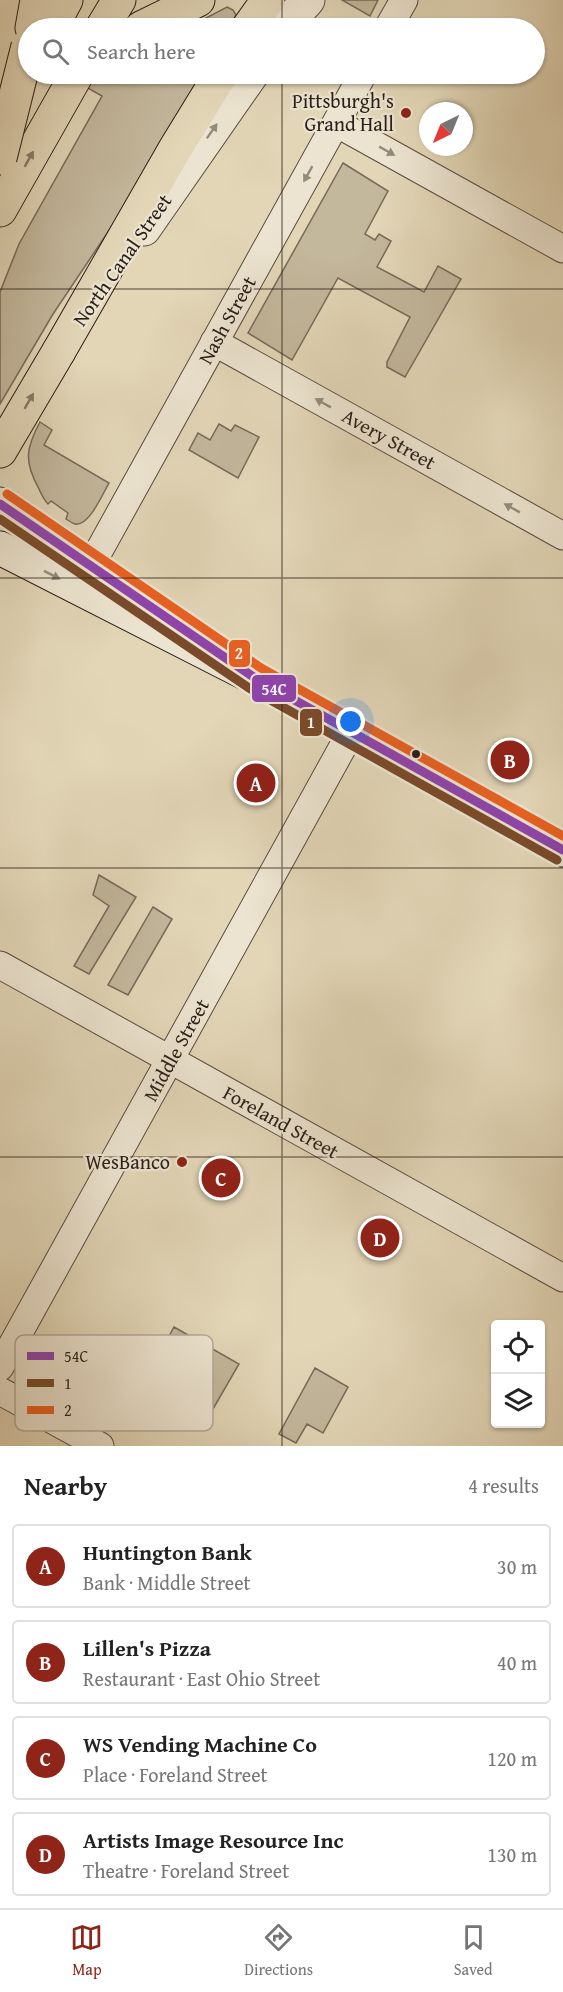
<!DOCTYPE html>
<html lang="en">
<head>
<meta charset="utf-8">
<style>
	body { margin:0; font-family:"Gentium Book Plus",serif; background:#f2f2f2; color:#222 }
	.controls { position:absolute; right:18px; bottom:18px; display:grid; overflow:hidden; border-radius:6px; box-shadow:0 2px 4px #0004 }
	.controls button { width:54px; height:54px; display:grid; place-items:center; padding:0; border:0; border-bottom:2px solid #e0e0e0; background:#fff; color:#222; font:30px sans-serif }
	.compass { position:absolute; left:419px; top:102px; width:54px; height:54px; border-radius:50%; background:#fff; box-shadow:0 2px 4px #0004; rotate:223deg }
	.you { position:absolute; left:351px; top:722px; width:21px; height:21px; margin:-15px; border:4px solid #fff; border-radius:50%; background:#1a73e8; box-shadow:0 0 0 9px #1a73e833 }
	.badge { display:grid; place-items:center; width:39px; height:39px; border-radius:50%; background:#8f2418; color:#fff; font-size:20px; font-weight:700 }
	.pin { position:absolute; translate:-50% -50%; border:3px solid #fff; box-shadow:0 2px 6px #0006 }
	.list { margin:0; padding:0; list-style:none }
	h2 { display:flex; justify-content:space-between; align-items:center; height:78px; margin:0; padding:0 24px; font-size:26px }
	h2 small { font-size:20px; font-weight:400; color:#767676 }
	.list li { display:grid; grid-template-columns:39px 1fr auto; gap:18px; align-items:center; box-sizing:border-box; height:84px; margin:0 12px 12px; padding:0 12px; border:2px solid #e0e0e0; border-radius:6px }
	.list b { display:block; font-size:22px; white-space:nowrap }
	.list p { margin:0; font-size:20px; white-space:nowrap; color:#767676 }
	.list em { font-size:20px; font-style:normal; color:#767676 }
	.icon { flex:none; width:33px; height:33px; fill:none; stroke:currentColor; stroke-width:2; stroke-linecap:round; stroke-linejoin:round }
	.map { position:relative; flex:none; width:563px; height:1446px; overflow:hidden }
	.search { position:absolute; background:#fff; box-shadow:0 2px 4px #0004; left:18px; right:18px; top:18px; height:66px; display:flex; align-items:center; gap:15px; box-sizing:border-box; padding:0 21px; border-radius:33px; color:#767676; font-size:22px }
	.sheet { height:462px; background:#fff }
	nav { display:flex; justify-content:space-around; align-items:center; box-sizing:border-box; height:84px; border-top:2px solid #e0e0e0; background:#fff; font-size:16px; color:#767676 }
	nav a { display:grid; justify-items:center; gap:3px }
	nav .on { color:#8f2418 }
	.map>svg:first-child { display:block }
	.green { fill:#c3b79c; stroke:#766a5a; stroke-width:1.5 }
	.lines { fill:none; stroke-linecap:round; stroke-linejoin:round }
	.minor-casing { stroke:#574c40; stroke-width:29 }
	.tertiary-casing { stroke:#574c40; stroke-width:35 }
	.secondary-casing { stroke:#291e18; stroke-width:35 }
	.primary-casing { stroke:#291e18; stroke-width:35 }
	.motorway-casing { stroke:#291e18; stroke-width:35 }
	.minor { stroke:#ece4d0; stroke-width:27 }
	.tertiary { stroke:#ece4d0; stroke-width:33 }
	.secondary { stroke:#ece4d0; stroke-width:33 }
	.primary { stroke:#e2d6b7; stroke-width:33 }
	.motorway { stroke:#e2d6b7; stroke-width:33 }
	.motorway-bridge-casing { stroke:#291e18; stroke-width:35; stroke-linecap:butt }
	.motorway-bridge { stroke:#e2d6b7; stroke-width:33 }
	.bus-1-casing { stroke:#ece4d0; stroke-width:14 }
	.bus-2-casing { stroke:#ece4d0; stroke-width:14 }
	.bus-3-casing { stroke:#ece4d0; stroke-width:14 }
	.bus-1 { stroke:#8e44ad; stroke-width:9 }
	.bus-2 { stroke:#7a4b2a; stroke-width:9 }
	.bus-3 { stroke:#e86122; stroke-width:9 }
	.oneway { fill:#948b7d }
	.oneway2 { fill:#867a68 }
	.grid { fill:none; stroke:#291e18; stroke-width:1.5; stroke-opacity:0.55 }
	.poi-dot { fill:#8f2418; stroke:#ece4d0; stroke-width:2 }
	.bus-dot { fill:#291e18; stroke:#ece4d0; stroke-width:2 }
	.labels { text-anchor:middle; stroke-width:4.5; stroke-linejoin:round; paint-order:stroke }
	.poi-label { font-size:20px; fill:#291e18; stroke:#ece4d0; text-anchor:end }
	.street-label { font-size:20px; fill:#291e18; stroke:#ece4d0 }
	.key { fill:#ece4d0; stroke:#b2a999; stroke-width:1.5 }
	.key-label { font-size:16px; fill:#291e18 }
	.line-badge { stroke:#ece4d0; stroke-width:2 }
	.badge-label { font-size:16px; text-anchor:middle; font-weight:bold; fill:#fff }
</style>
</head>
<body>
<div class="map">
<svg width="563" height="1446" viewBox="0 0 563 1446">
	<rect width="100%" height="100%" fill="#e2d6b7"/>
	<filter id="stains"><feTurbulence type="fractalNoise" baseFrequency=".00333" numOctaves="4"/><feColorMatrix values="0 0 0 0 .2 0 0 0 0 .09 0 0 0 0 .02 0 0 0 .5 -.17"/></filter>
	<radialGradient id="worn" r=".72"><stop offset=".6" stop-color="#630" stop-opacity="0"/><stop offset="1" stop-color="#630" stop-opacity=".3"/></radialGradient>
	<path class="green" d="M342 0H378L370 16Z
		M227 7 233 10 236 15 230 28H187Z
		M94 74H203L130 199 53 314 0 404V292L19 244 102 96 86 87Z
		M343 163 388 191 365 234 375 240 379 234 391 241 377 267 424 292 438 266 461 279 405 377 387 367V362L410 317 338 278 292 360 248 333Z
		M40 422 52 430 44 445 109 483C103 493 89 527 75 524 72 523 69 521 66 519L68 513 51 501 48 504C43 499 41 493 38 487 24 461 26 448 40 422Z
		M219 424 231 431 235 425 259 437 238 478 189 450 198 433 210 440Z
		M99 875 136 897 89 974 74 966 109 906 93 895Z
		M153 907 172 919 128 995 108 985Z
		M174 1327 239 1364 213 1409 201 1403 196 1409 183 1403 204 1365 185 1355 142 1430 124 1419Z
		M315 1368 348 1387 323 1433 307 1424 296 1443 279 1434Z"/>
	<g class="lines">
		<g class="minor-casing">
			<path id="minor" d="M388 28 404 0
				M336 123 563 249
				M214 342 563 536
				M90 567 363 74
				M0 965 563 1278
				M0 1367 351 732
				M0 1391 100 1446"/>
		</g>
		<g class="tertiary-casing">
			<path id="tertiary" d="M283 28 308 0
				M144 229 252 74"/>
		</g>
		<g class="secondary-casing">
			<path id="secondary" d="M0 504 136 598
				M0 548 255 678 563 850"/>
		</g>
		<g class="primary-casing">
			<path id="primary" d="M0 451 59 351"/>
		</g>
		<g class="motorway-casing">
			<path id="motorway" d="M32 28 37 0
				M51 28 66 0
				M102 28 119 0
				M141 28 198 0
				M248 28 268 0
				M0 210 77 74
				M59 351 175 149 221 74"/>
		</g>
		<use href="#minor" class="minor"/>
		<use href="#tertiary" class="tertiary"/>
		<use href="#secondary" class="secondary"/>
		<use href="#primary" class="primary"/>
		<use href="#motorway" class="motorway"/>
		<g class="motorway-bridge-casing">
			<path id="motorway-bridge" d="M0 158 28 46"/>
		</g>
		<use href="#motorway-bridge" class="motorway-bridge"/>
		<g class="bus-1-casing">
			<path id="bus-1" d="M0 504 255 678 563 850"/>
		</g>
		<g class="bus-2-casing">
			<path id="bus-2" d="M0 519 249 688 557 860"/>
		</g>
		<g class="bus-3-casing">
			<path id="bus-3" d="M7 494 261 668 563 836"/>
		</g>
		<use href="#bus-1" class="bus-1"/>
		<use href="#bus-2" class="bus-2"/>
		<use href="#bus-3" class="bus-3"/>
	</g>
	<defs><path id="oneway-solid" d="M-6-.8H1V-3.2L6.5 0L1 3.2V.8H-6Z" transform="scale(1.5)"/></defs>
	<g class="oneway">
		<use href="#oneway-solid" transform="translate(212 131) rotate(-55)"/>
		<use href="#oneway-solid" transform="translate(387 151) rotate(29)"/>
		<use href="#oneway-solid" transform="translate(308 174) rotate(119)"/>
		<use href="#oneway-solid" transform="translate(323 403) rotate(-151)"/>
		<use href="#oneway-solid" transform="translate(512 508) rotate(-151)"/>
		<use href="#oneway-solid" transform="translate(52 575) rotate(27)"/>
	</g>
	<g class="oneway2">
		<use href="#oneway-solid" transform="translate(29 159) rotate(-61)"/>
		<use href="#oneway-solid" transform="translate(29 401) rotate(-60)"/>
	</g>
	<path class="grid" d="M282 0V28M282 74V1446M0 289H563M0 578H563M0 868H563M0 1157H563"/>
	<g class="poi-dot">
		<circle cx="406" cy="113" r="6"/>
		<circle cx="182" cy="1162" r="6"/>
	</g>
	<circle class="bus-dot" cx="416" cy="754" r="5"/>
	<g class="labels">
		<g class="poi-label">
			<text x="394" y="108">Pittsburgh's<tspan x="394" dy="23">Grand Hall</tspan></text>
			<text x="170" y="1169">WesBanco</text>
		</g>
		<g class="street-label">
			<text transform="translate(122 260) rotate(-55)" y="7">North Canal Street</text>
			<text transform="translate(227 320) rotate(-61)" y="7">Nash Street</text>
			<text transform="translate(389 439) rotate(29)" y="7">Avery Street</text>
			<text transform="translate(176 1050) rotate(-61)" y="7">Middle Street</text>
			<text transform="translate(281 1122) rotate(29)" y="7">Foreland Street</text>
		</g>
	</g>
	<rect x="15" y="1335" width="198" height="96" rx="9" class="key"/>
	<rect x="27" y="1352" width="27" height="8" fill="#8e44ad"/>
	<rect x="27" y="1379" width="27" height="8" fill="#7a4b2a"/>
	<rect x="27" y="1406" width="27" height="8" fill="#e86122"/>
	<g class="key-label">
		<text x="64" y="1362">54C</text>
		<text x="64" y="1389">1</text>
		<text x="64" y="1416">2</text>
	</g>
	<g class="line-badge">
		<rect x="228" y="639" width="23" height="29" rx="6" fill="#e86122"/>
		<rect x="251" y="674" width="46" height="29" rx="6" fill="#8e44ad"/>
		<rect x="299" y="708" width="24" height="29" rx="6" fill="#7a4b2a"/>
	</g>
	<g class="badge-label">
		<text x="239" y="659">2</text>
		<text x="274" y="695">54C</text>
		<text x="311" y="728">1</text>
	</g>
	<rect width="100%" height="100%" filter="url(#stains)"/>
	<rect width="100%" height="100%" fill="url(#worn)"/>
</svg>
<div class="controls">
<button><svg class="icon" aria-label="locate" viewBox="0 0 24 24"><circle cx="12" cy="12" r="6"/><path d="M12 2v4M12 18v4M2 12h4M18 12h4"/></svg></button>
<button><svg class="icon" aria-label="layers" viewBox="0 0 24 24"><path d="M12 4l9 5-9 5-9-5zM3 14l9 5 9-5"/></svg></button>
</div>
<svg class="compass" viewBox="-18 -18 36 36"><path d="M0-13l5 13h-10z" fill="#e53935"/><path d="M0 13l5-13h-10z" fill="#767676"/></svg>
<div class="you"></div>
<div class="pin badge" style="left:256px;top:783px">A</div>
<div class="pin badge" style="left:510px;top:760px">B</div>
<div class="pin badge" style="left:221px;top:1178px">C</div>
<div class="pin badge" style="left:380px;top:1238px">D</div>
<div class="search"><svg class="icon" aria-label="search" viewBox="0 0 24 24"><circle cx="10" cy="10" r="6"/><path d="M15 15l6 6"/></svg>Search here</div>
</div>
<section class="sheet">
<h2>Nearby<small>4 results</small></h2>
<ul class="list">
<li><span class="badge">A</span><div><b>Huntington Bank</b><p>Bank · Middle Street</p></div><em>30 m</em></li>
<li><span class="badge">B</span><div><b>Lillen's Pizza</b><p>Restaurant · East Ohio Street</p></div><em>40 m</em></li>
<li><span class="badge">C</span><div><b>WS Vending Machine Co</b><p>Place · Foreland Street</p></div><em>120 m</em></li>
<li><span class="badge">D</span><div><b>Artists Image Resource Inc</b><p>Theatre · Foreland Street</p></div><em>130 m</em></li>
</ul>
</section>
<nav>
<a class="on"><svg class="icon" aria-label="map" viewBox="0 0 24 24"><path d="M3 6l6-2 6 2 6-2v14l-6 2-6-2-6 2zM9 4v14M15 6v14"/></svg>Map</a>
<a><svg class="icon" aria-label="directions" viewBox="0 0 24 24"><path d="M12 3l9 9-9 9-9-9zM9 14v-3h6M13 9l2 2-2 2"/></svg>Directions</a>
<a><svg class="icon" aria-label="saved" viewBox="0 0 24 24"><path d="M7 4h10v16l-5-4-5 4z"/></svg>Saved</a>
</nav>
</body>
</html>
